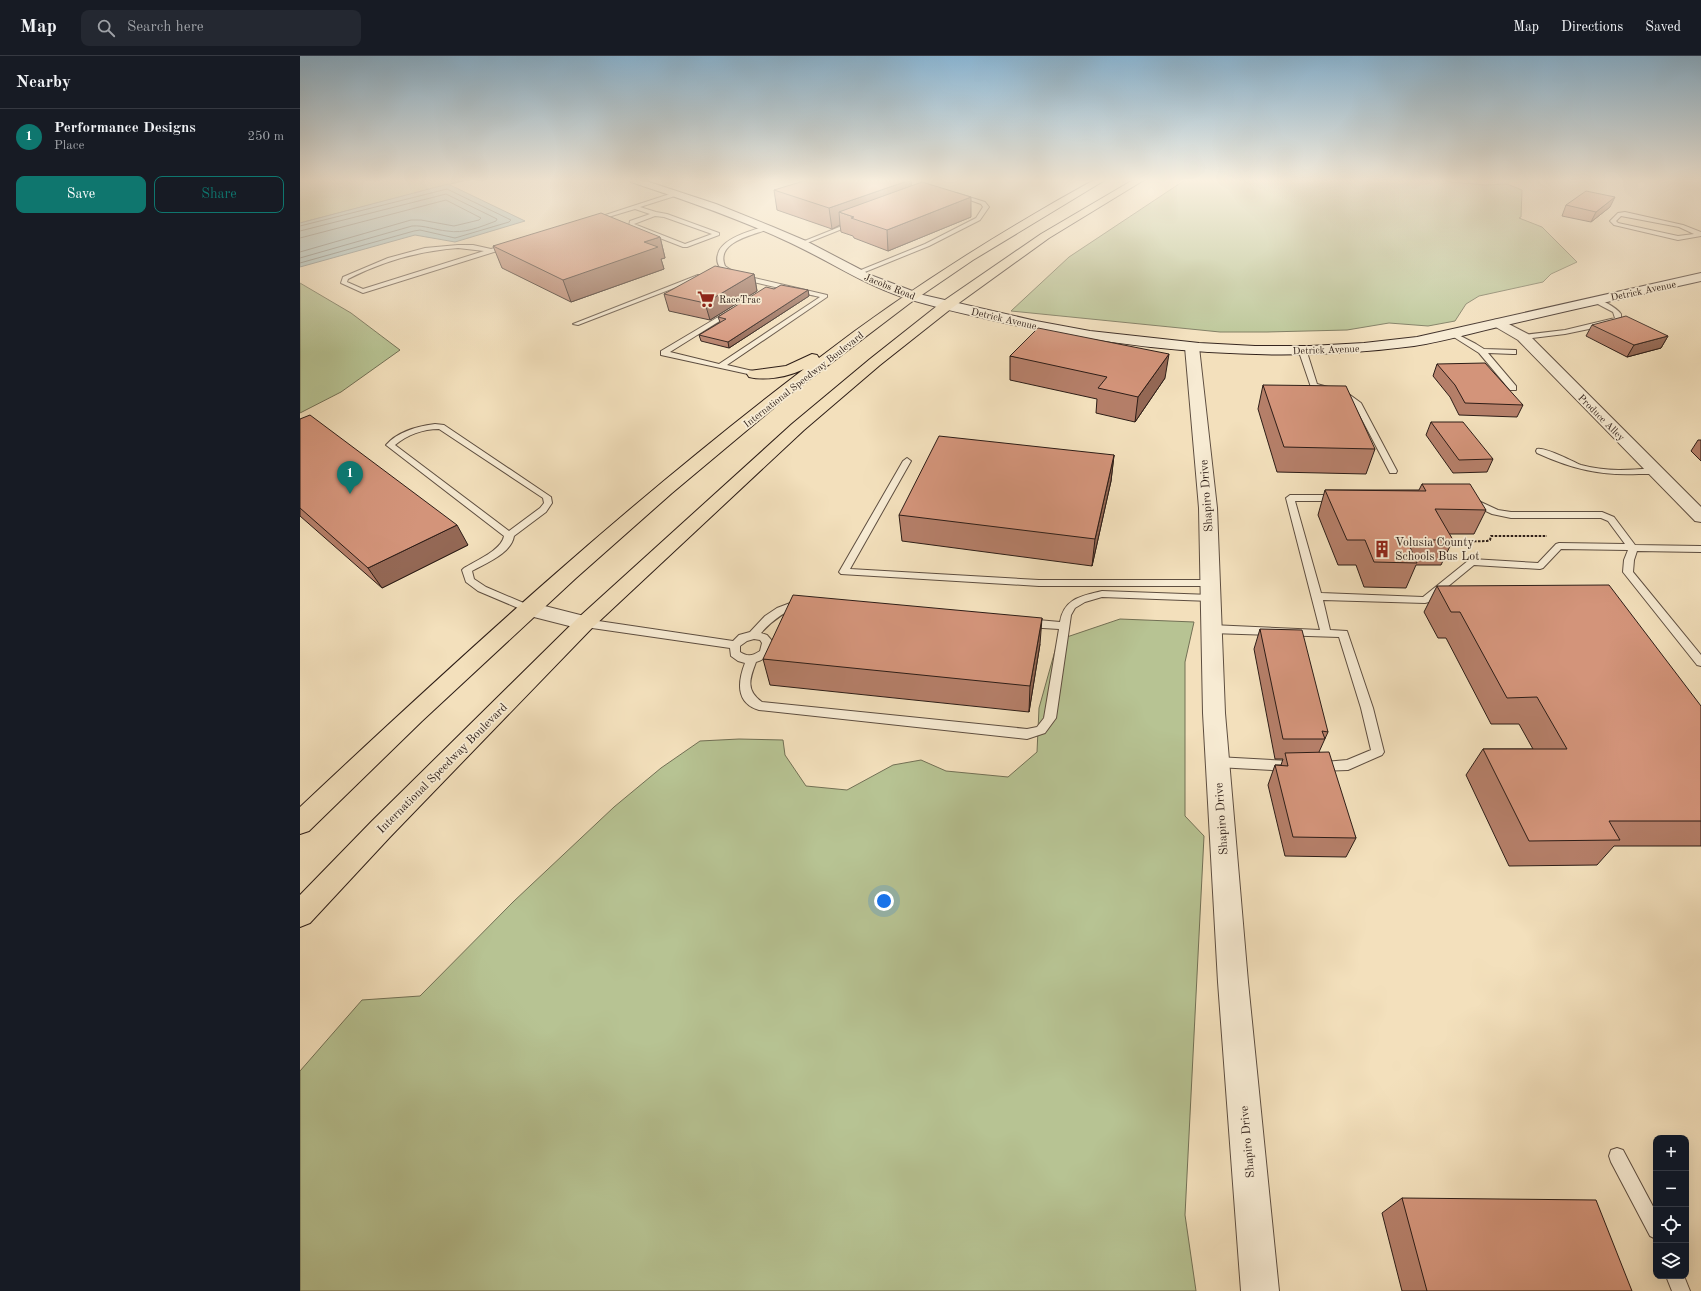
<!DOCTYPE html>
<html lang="en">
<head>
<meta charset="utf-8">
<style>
	body { margin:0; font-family:"Old Standard TT",serif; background:#242831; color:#f1f3f6 }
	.controls { position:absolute; right:12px; bottom:12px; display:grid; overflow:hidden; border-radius:8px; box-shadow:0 4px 16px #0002 }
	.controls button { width:36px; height:36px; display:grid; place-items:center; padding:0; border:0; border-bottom:1px solid #363941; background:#171b24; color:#f1f3f6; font:20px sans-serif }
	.you { position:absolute; left:584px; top:845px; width:14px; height:14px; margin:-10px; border:3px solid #fff; border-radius:50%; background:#1a73e8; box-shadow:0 0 0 6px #1a73e833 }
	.badge { display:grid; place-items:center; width:26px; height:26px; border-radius:50%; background:#0f766e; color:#fff; font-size:13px; font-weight:700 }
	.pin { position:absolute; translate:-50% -33px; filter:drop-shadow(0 1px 2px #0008) }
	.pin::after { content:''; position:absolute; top:21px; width:14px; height:12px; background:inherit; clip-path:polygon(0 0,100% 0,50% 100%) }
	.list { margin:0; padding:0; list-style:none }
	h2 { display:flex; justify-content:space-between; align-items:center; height:52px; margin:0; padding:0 16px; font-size:17px }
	h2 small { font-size:13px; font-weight:400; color:#9ea1a6 }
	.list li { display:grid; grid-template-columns:26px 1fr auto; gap:12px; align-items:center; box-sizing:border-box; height:56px; padding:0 16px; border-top:1px solid #363941 }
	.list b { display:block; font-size:15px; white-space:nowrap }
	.list p { margin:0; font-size:13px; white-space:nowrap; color:#9ea1a6 }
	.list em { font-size:13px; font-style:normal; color:#9ea1a6 }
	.actions { display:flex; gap:8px; padding:12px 16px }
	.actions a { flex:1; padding:9px 0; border:1px solid #0f766e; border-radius:8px; text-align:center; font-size:14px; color:#0f766e }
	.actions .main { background:#0f766e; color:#fff }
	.icon { flex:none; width:22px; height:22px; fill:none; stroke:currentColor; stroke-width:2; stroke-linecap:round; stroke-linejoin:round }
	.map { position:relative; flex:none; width:1401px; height:1235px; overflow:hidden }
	header { display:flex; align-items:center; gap:24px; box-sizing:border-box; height:56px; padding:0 20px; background:#171b24; border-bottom:1px solid #363941 }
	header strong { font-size:19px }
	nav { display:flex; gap:22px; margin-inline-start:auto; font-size:14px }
	.search { width:280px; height:36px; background:#242831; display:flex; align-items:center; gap:10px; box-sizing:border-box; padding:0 14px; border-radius:8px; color:#9ea1a6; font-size:15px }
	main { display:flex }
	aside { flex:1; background:#171b24 }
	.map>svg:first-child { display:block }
	.green { fill:#b7c393; stroke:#727055 }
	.water { fill:#9ebbba; stroke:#717c79 }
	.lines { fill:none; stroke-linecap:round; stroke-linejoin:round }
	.shore { stroke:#666c68; stroke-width:1 }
	.lane-casing { stroke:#5e4e40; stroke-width:2 }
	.street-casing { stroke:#5e4e40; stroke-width:2 }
	.secondary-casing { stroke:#2d1d17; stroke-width:2 }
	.primary-casing { stroke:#2d1d17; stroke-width:2 }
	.path { stroke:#2d1d17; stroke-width:2; stroke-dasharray:2.5 1.5; stroke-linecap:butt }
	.lane { fill:#f7ebd3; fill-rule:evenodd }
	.street { fill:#f7ebd3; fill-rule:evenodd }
	.secondary { fill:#f7ebd3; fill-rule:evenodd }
	.primary { fill:#f3e0bc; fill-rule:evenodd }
	.wall { fill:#b57f69; stroke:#2d1d17 }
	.shaded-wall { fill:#946855; stroke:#2d1d17 }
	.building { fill:#d3947a; stroke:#2d1d17 }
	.labels { text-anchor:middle; stroke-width:3.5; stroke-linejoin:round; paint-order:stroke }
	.far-street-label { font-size:10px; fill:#2d1d17; stroke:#f7ebd3 }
	.far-poi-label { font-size:10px; fill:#2d1d17; stroke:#f7ebd3; text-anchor:start }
	.street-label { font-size:12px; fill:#2d1d17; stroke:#f7ebd3 }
	.poi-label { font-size:12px; fill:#2d1d17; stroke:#f7ebd3; text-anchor:start }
</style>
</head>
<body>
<header>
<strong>Map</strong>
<div class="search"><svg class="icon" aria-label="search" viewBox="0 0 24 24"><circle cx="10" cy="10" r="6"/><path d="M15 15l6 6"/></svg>Search here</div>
<nav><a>Map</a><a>Directions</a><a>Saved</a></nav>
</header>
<main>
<aside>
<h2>Nearby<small></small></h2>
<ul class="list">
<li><span class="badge">1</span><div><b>Performance Designs</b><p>Place</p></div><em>250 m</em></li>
</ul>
<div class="actions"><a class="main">Save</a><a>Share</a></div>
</aside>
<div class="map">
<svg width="1401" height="1235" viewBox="0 0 1401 1235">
	<rect width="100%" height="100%" fill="#f3e0bc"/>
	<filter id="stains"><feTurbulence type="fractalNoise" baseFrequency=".005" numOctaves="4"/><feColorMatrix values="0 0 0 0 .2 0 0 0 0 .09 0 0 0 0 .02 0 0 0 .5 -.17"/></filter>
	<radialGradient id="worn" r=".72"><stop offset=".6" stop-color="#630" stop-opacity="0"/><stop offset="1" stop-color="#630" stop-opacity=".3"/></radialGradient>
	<path class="green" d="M0 124H166L0 167Z
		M885 124H1143L1152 126 1185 129 1207 128 1222 134 1221 161 1219 162 1242 171 1277 206 1251 218 1243 226 1179 240 1166 248 1155 265 1128 270 1089 267 1047 274 967 276H920L711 255 769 201Z
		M0 227 51 257 100 294 41 336 0 357Z
		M820 563 894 566 885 606V760L904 780 885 1159 896 1235H0V1015L62 944 120 940 213 846 314 751 361 712 400 685 439 683 483 684 485 699 506 730 547 734 593 709 621 704 646 715 708 721 737 696 739 652 758 584Z"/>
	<path class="water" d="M148 128 225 165 155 186 115 179 0 211V167Z"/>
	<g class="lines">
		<path class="shore" d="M0 170 147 133 211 164 209 166 155 182 120 174 114 175 0 207
			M0 175 146 138 197 163 196 165C180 171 164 178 147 175 135 174 124 169 112 170L0 202
			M0 182 146 144 181 162 179 164 154 170 121 164H111L0 196"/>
		<g class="lane-casing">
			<path id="lane" d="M376 136 378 137V139L340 151 356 156 367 158 419 177V179L387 191H383L329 170 330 165 350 158 335 153 295 165 290 164ZM355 160 364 161 412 178 385 188 334 168Z
				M656 137 685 146 689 151 680 164 629 190 560 218H556V216L625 188 676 162 683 151 681 148 656 139Z
				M1325 156 1383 169 1401 176V180L1378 184 1314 169 1310 165 1318 157ZM1321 160 1379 171 1394 178 1378 180 1318 167 1316 165Z
				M552 166 557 167 502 189 497 188Z
				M467 170 469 171V173C453 179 415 186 425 210L437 218 527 239V241L427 309 457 316V320L361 299V295L430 254H434V256L370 296 419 308 520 241C501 236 433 224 422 214 418 210 416 204 418 198 422 182 453 174 467 170Z
				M208 188 210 189V191L63 237 41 227 43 221 88 202 125 192 158 189H173L191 193ZM158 192 184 195 63 233 47 226 48 223C83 205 119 195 158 192Z
				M398 219 400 220V222L278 269 273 268Z
				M1292 243C1300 242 1316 251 1321 258V264L1313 268 1265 278 1223 283 1220 281 1223 279 1265 274 1315 262 1313 256 1292 245Z
				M1151 275 1176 288 1184 293 1216 294V298H1213L1188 297 1216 330V334H1210L1179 297 1149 278V276Z
				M1002 291 1006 293 1017 328 1046 336 1061 347 1097 415 1096 417H1090L1089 415 1055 350C1044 341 1033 336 1019 332V337H1013L998 293Z
				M135 368 144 369 251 441 252 447 246 456 214 480C211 498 186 507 172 515L174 523 186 531 233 551 234 553 233 555H225L178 535 166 526 162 514 164 512C175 505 202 494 204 480L86 389C97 376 118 370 135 368ZM139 373 243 442 244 447 240 452 209 475 95 389C107 379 123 373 139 373Z
				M1237 393C1246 391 1271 405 1281 409 1306 416 1331 414 1356 412L1360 415C1356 419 1346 418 1339 418 1301 420 1272 413 1237 397L1236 395Z
				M607 402 611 405 550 513 739 524H910L915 527 910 530H739L541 518 539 516 603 405Z
				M990 439H1038L1042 442 1038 445H995L1021 537 1123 541 1169 504 1172 503 1238 507 1256 488 1259 487 1325 488 1308 465 1301 462H1211L1192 458 1169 447 1168 445 1172 442 1198 454 1211 456H1302L1314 461 1335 489 1401 490V496L1337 495 1334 504 1333 516 1401 599V610L1397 609 1323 516 1324 504 1328 494 1261 493 1243 512 1240 513 1174 509 1129 546 1125 547 1023 544 1030 574 1047 575 1048 578 1073 652 1084 696 1082 699 1048 714 1018 715 1014 713 1012 710 1014 707 1047 704 1071 694 1061 652 1039 581 911 577 907 576 906 573 907 570 911 569 1020 574 986 442Z
				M802 535 911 539 916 542 911 545 802 541 785 546 775 552 771 559 756 662 745 677 727 683 459 654C435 647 438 625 445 607L438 605 431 600 430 592 285 571 281 569 280 567 281 565 285 563 433 585 439 579 450 576 465 560 477 552 501 543 505 544 506 546 505 548C487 554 473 563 461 577L467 579 473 586C472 596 466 603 456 606 450 622 445 634 462 646L727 673 737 671 744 662 759 573 727 571 723 569 722 567 723 565 727 563 760 566C764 542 782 540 802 535ZM454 583 460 584 462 587 460 595C452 600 448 601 440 596V590L447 585Z
				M917 701 989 705 993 707 995 710 993 713 989 715 917 711 913 709 911 706 913 703Z
				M1317 1092 1323 1094 1356 1156V1183L1350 1180 1311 1106 1309 1100 1311 1094Z
				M1366 1220H1384L1390 1235H1372Z"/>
		</g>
		<g class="street-casing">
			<path id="street" d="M1199 263 1228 278 1401 451V466L1395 465 1218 284 1194 270 1192 267 1194 264Z
				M892 287 897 288 899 291 917 452 925 657 948 926 979 1235H941L918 926 903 657 899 452 885 291 887 288Z
				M229 546 292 562 295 567 292 572 285 574 222 558 219 553 222 548Z"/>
		</g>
		<g class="secondary-casing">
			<path id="secondary" d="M330 124H343L416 148 473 171 506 185 573 220 623 239 736 265 790 275 899 287 955 290H1010L1064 287 1117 281 1401 217V225C1338 239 1274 253 1211 268 1179 275 1146 285 1114 290 977 308 839 296 705 267 671 259 636 252 602 241 560 227 523 201 482 183 434 161 382 143 331 126Z"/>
		</g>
		<g class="primary-casing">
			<path id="primary" d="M794 124H805L673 204 610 247 489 339 372 437 276 522 122 665 9 775 0 778V751C162 599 327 448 504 313 488 321 465 325 449 321L447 318 449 315 486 310 512 298 517 299 519 302C606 235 698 177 794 124Z
				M833 124H844L749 182 652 252 580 309 504 374 292 572 90 781 10 867 0 871V839L72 765 278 562 492 368 570 303 642 246 741 178Z"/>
		</g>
		<path class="path" d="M1150 486 1187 485 1190 484 1191 480H1247"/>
		<use href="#lane" class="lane"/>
		<use href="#street" class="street"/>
		<use href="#secondary" class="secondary"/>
		<use href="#primary" class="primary"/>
	</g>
	<path class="wall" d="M611 124V130L671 161 588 195 554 182 553 180 541 176 540 169 532 173 477 154 474 134Z
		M1266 149 1310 151 1291 166 1262 160Z
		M360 181 365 202 361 203 364 213 271 246 202 212 193 190Z
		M454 218 457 235 410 264 369 255 364 238Z
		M474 233 508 234 509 240 429 292 401 285 399 279 420 266 418 261Z
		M1292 269 1368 280 1361 292 1327 301 1286 280Z
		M710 300 865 322 835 366 796 357 797 343 710 324Z
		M1137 308 1223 349 1217 361 1159 359 1150 341 1133 320Z
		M963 329 1075 393 1066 418 977 416 958 353Z
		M0 363 168 489 82 532 0 460Z
		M1131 366 1193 403 1187 416 1153 417 1126 379Z
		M1398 384H1401V405L1391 395Z
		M814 399 811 425 792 510 602 485 599 459Z
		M1122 428 1186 454 1174 478H1149L1153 484 1141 509H1116L1106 532 1064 531 1056 509H1038L1018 459 1025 434H1119Z
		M1137 530 1401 650V790H1314L1297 809 1209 810 1166 719 1183 693H1233L1219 668H1191L1146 582H1138L1124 556Z
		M960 573 1028 676 1019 696 1056 782 1046 801 985 800 968 729 975 709H981L983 703H975L954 593Z
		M740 588 729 656 470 629 463 603Z
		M1102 1142 1332 1235H1102L1082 1157Z"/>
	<path class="shaded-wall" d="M610 124H611L612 142 554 161 539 156 540 169 532 173 529 152Z
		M671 141V161L588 195 587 174Z
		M1315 141 1310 151 1291 166 1296 156Z
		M360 181 365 202 361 203 364 213 271 246 263 224 344 186Z
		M454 218 457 235 410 264 405 247Z
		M508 234 509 240 429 292 428 286Z
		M1368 280 1361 292 1327 301 1334 289Z
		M869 298 865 322 835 366 838 341Z
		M814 399 811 425 792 510 795 483Z
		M157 469 168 489 82 532 68 512Z
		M742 562 740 588 729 656 730 630Z"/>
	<path class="building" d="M507 124H610L529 152 474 134Z
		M622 126 671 141 587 174 551 162 554 161 539 156Z
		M1286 135 1315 141 1296 156 1266 149Z
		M301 157 360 181 344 186 358 191 263 224 193 190Z
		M415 210 454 218 405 247 364 238Z
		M481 229 508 234 428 286 399 279 426 263 418 261 466 231 474 233Z
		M1326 260 1368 280 1334 289 1292 269Z
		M738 272 869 298 838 341 798 332 807 321 710 300Z
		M1185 307 1223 349 1165 347 1155 329 1137 308Z
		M963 329 1046 330 1075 393 984 391Z
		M10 359 157 469 68 512 0 452V363Z
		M1131 366H1163L1193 403 1159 404Z
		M639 380 814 399 795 483 599 459Z
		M1122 428H1170L1186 454 1135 453 1153 484H1107L1117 507 1074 506 1065 484H1047L1025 434 1126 435Z
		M1309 529 1401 650V765H1309L1320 784 1229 785 1183 693H1267L1237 641 1207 642 1160 556H1151L1137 530Z
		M493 539 742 562 730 630 463 603Z
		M960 573 1002 574 1028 676 1022 675 1025 683H983Z
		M1029 696 1056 782 993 781 975 709 988 710 985 697Z
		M1102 1142 1296 1144 1332 1235H1127Z"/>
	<linearGradient id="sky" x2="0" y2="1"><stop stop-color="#8ab7d6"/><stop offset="0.42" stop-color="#faf1e1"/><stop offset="1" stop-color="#faf1e1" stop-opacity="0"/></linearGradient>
	<rect width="1401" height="296" fill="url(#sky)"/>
	<defs>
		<g id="supermarket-bare" transform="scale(1.38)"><path d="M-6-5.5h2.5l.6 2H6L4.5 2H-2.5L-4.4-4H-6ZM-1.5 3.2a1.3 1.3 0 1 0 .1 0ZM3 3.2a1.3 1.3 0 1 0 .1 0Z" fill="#8f2418" stroke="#f7ebd3" stroke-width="2.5" paint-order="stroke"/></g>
		<g id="building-bare" transform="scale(1.38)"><path d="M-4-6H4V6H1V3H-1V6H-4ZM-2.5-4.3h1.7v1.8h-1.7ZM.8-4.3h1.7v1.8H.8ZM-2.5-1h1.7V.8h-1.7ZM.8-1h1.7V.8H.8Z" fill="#8f2418" stroke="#f7ebd3" stroke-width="2.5" paint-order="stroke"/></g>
	</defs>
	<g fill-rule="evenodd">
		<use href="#supermarket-bare" x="406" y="243"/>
		<use href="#building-bare" x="1082" y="493"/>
	</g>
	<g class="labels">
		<g class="far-street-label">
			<text transform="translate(590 230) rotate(22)" y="4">Jacobs Road</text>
			<text transform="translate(1343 234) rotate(-12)" y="4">Detrick Avenue</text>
			<text transform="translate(704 262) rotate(13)" y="4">Detrick Avenue</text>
			<text transform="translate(1026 293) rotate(-2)" y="4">Detrick Avenue</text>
			<text transform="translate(503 323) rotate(-38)" y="4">International Speedway Boulevard</text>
			<text transform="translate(1302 361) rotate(45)" y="4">Produce Alley</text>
		</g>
		<g class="far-poi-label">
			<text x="419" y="247">RaceTrac</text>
		</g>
		<g class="street-label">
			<text transform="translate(906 440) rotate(-94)" y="4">Shapiro Drive</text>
			<text transform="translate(142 712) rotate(-45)" y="4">International Speedway Boulevard</text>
			<text transform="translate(921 763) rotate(-94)" y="4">Shapiro Drive</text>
			<text transform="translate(947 1086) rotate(-95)" y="4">Shapiro Drive</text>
		</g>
		<g class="poi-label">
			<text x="1095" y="490">Volusia County<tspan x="1095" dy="14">Schools Bus Lot</tspan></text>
		</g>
	</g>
	<rect width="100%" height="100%" filter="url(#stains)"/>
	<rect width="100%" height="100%" fill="url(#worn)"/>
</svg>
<div class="controls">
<button>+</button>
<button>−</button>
<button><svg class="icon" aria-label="locate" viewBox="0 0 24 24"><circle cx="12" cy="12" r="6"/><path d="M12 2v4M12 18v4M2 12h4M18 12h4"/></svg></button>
<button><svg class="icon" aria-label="layers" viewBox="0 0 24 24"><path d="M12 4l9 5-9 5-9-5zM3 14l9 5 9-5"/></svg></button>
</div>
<div class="you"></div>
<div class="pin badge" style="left:50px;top:438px">1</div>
</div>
</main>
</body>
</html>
